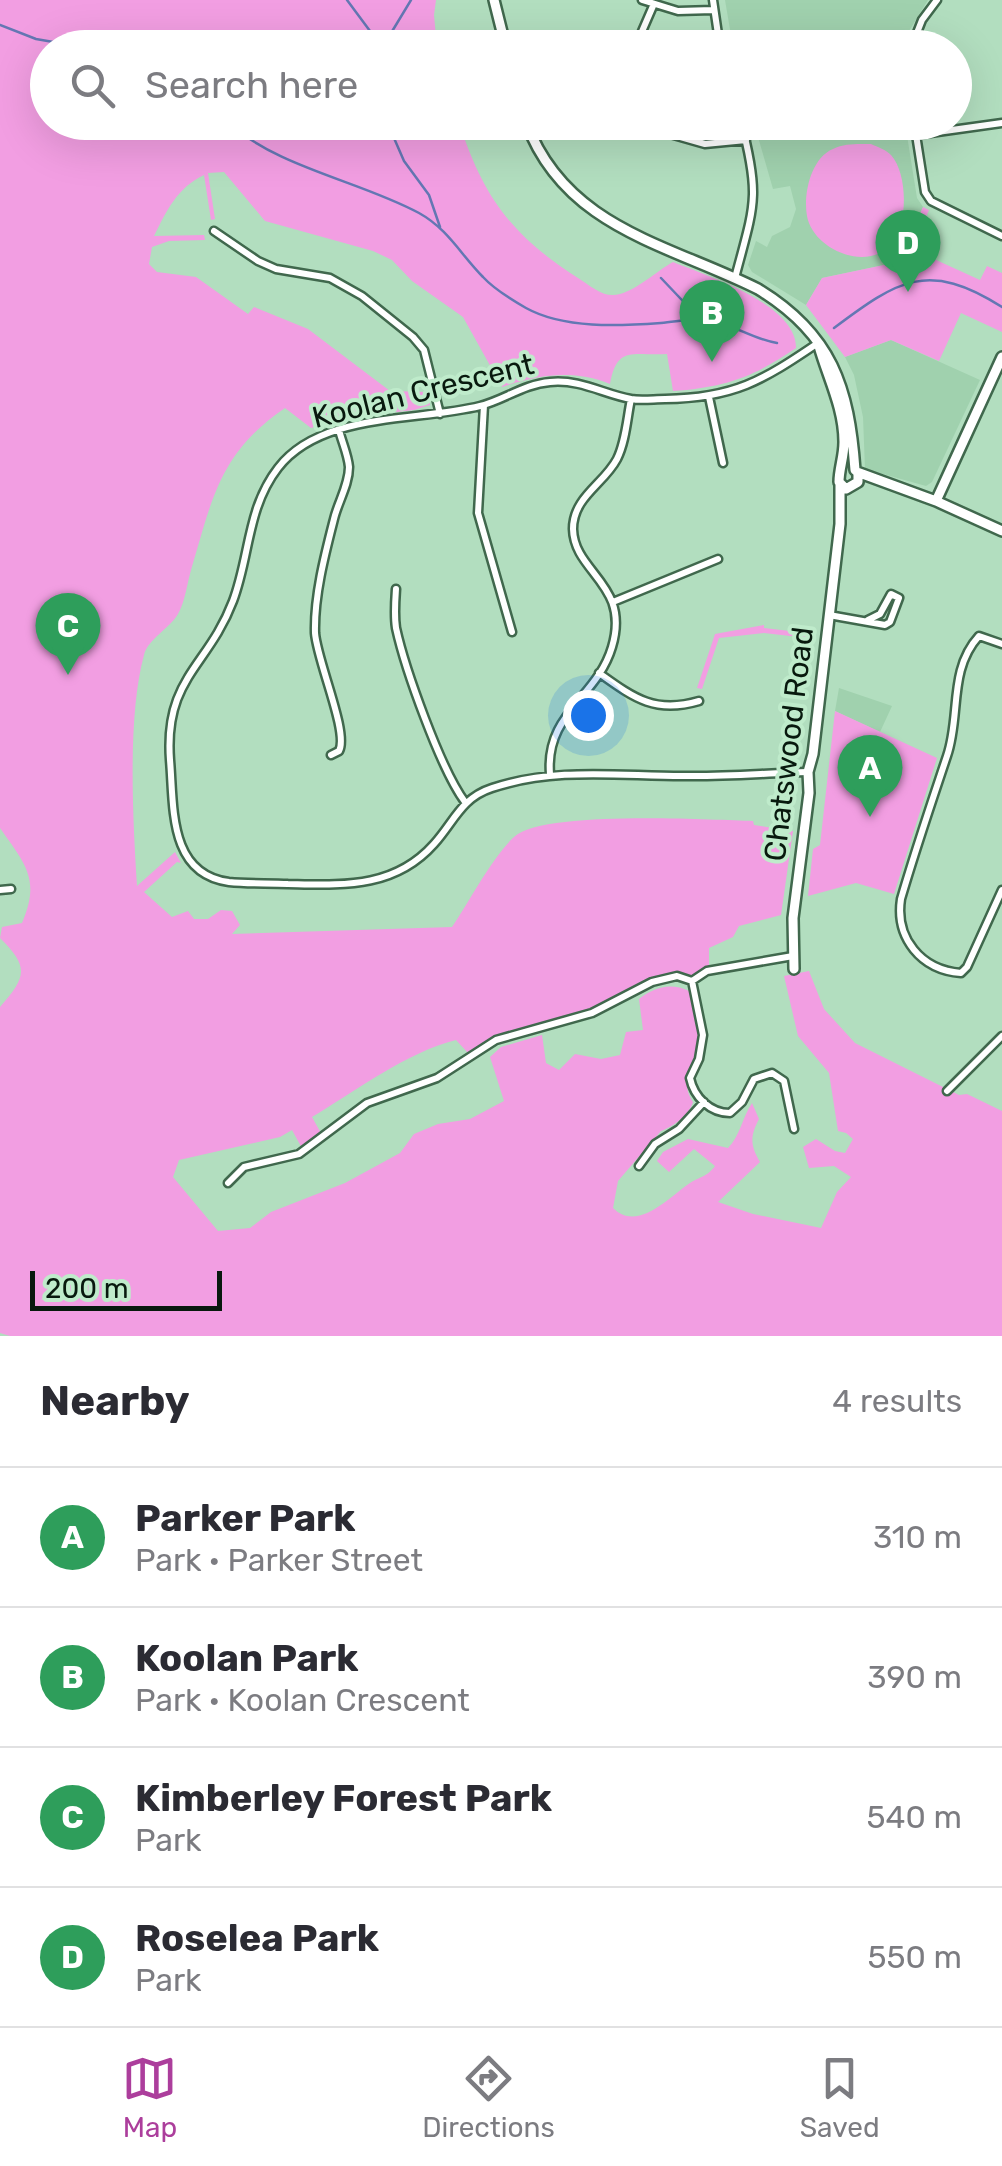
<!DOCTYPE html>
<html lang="en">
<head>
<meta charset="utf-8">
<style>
	body { margin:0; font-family:Rubik,sans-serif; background:#f7f7f7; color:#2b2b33 }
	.scale { position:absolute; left:30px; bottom:25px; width:192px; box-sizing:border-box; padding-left:10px; border:5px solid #08190e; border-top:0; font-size:28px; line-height:35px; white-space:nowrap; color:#08190e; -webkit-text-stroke:8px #bfebcb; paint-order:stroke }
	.you { position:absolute; left:588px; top:715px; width:35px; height:35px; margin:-25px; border:8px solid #fff; border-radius:50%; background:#1a73e8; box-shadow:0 0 0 15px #1a73e833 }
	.badge { display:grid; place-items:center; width:65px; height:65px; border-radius:50%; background:#ac3e9c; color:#fff; font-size:32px; font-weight:700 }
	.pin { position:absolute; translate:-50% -82px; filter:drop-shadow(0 2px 5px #0008) }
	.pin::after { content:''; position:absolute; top:52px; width:35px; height:30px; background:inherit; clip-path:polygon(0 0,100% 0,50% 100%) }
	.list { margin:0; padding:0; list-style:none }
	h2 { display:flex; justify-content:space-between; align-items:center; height:130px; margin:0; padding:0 40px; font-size:42px }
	h2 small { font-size:32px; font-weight:400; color:#7c7c81 }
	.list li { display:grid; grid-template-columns:65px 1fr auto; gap:30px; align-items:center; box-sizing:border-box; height:140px; padding:0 40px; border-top:2px solid #e1e1e2 }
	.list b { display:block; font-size:38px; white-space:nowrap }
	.list p { margin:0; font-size:32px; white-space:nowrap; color:#7c7c81 }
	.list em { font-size:32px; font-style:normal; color:#7c7c81 }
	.icon { flex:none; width:55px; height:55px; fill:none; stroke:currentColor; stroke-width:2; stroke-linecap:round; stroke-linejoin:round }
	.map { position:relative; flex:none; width:1002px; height:1336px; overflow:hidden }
	.search { position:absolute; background:#fff; box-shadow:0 10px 40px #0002; left:30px; right:30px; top:30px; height:110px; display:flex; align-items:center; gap:25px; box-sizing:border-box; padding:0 35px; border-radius:55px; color:#7c7c81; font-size:38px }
	.sheet { height:690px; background:#fff }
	nav { display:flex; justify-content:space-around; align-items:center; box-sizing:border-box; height:140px; border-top:2px solid #e1e1e2; background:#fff; font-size:28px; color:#7c7c81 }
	nav a { display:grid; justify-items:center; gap:5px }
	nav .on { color:#ac3e9c }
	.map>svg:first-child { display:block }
	.built { fill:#a0d1ae }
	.green { fill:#f29ee2 }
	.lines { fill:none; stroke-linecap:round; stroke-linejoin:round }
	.stream { stroke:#6477b3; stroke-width:2.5 }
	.minor-casing { stroke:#40684d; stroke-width:11 }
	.tertiary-casing { stroke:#40684d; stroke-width:14 }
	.minor { stroke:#fff; stroke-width:6 }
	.tertiary { stroke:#fff; stroke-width:9 }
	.labels { text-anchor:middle; stroke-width:8; stroke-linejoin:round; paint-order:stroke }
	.street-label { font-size:30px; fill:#08190e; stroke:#bfebcb }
</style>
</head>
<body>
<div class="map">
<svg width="1002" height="1336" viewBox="0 0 1002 1336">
	<rect width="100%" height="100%" fill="#b2debf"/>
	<path class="built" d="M725 0H928L909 31 904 48 733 47Z
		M754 123H905L917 198 923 207 898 262 822 278 806 305 752 272 748 265 756 241 767 247 772 236 790 227 796 209 790 186 773 189Z
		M891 340 980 380 932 482 926 486 865 469 863 417 854 375 845 357Z
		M839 688 892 706 880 732 835 711Z"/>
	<path class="green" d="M0 0H436L434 15 437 47 48 48V122L459 123C484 198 511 235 578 278 591 286 604 299 620 294 638 289 657 271 673 262 707 276 797 304 796 348 752 378 725 387 673 391L667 354C632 356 617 345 610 384 573 369 538 375 502 387L463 317 412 281 392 260 373 251 265 221 224 172 208 173 215 219 211 220 204 175C177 188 167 210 154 236L204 235 205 240 169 241 152 247 149 264 157 272 196 277 248 314 254 307 308 329 390 391 428 392 430 405 414 410 351 417 311 428 285 408C219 453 212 500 191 570 187 584 185 602 178 614 169 629 148 639 144 655 127 717 133 821 137 886L175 852 181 863 177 862 144 892 172 917 188 911 194 919H208L221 910 232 911 240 925 232 934 452 927C469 902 493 856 514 837 544 810 708 820 753 821L754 825 793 831 781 915 739 926 733 937 709 948V968L691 977C665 964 607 1004 580 1013 541 1027 504 1031 468 1053L456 1040C409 1051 354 1092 312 1117L322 1135 303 1150 292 1130 280 1137 179 1160 173 1177 218 1231 250 1228 271 1212 345 1183 400 1153 414 1134 438 1124 470 1119 504 1101 490 1057 501 1047 542 1035 546 1063 559 1070 575 1054 601 1059 620 1055 626 1032 643 1030 639 999C654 987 671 982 689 991 695 1006 702 1032 700 1048 697 1070 678 1080 693 1102 690 1114 673 1127 661 1131L618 1181 613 1208C638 1233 670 1196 690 1183 701 1176 707 1177 715 1166L694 1149 669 1172 657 1161 663 1152 688 1139 728 1148C740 1136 742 1118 752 1103L759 1119C750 1136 750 1145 760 1162L718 1202 753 1214 821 1228 837 1192 851 1177 834 1166 809 1168 803 1147 816 1139 835 1151 845 1153 853 1139 846 1133 838 1131 829 1073 798 1036 784 976 809 971 824 1009 855 1043 959 1095 967 1094 1002 1111V1336H10L0 1333V1007C27 976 29 967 0 938L2 927 22 923C41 879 25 864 0 828Z
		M871 144C878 147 886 150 891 155 908 174 908 223 892 243 869 273 813 250 807 216 803 194 811 158 833 149 845 143 858 144 871 144Z
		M923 207 929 210 912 249 980 280 987 266 1002 273V332L961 313 939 361 891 340 845 357 806 305 822 278 898 262Z
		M764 625V628L816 634V639L764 633 719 638 702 689 697 688 715 634Z
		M835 711 937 758 894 894 856 883 808 896 813 849 820 845Z"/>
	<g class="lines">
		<path class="stream" d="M347 0 370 31 376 48
			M0 25 36 39 88 48
			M382 48 411 0
			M228 122C276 167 360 181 419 213 448 229 461 255 483 277 494 289 512 300 526 308 564 329 619 326 661 323 676 322 691 318 706 320 732 323 752 339 777 343
			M387 122 404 161 429 195 440 227
			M661 278 698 317
			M834 328C898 280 928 260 1002 307"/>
		<g class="minor-casing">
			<path id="minor" d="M642 0 678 11 713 10
				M713 0 720 48
				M637 43 653 6
				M911 48 922 20 937 0
				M628 122 705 144 746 140
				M914 122 925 192 931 201 1002 236
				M916 135 1002 123
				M214 231 258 261 276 269 330 278 362 296 413 337 424 350 440 414
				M735 278C754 206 761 197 741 122
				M709 397 723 463
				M484 405 478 513 512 632
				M396 589C395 603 394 615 396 628 405 669 441 770 465 802
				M613 602 718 559
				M829 615 885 625 890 622 899 598 891 594 880 614 868 620
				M1002 644 979 636C948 670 961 716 947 756 931 804 915 851 901 899 895 938 921 970 961 973L967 967 1002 890
				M599 673C634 698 655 714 699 701
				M331 755 339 751C349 733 317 661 315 633 314 596 325 554 334 519 338 502 349 485 349 467 348 455 342 442 339 430
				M808 772C766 773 724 777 682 776 618 776 555 767 492 788 461 798 454 822 434 844 394 889 342 885 288 884 268 883 248 884 229 882 168 874 174 806 170 760 164 678 208 667 233 601 250 556 247 508 278 468 321 412 416 422 480 406 504 400 524 384 550 382 581 379 603 394 631 399 641 401 654 399 665 399 734 398 762 381 818 343
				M550 774C545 713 597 698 612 647 631 584 574 573 573 529 573 497 604 484 617 459 626 441 627 418 631 399
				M0 890 11 889
				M692 981 703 1035 699 1059 690 1078C694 1097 710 1113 730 1113L742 1102 754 1079 772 1073 784 1081 794 1129
				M947 1091 1002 1036
				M639 1166 655 1144 679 1129 704 1102
				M228 1183 244 1167 299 1154 367 1103 437 1078 496 1040 592 1013 652 982 677 976 692 981 707 971 793 956"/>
		</g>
		<g class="tertiary-casing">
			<path id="tertiary" d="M494 0 506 48
				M526 122C565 228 668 244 758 289 832 334 849 387 855 470
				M819 346C828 378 844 408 844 442 844 457 839 469 839 482L846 489 858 482V474
				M857 472 936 501 1002 531
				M936 501 1002 357
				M794 969 793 918 809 793 808 772 813 754 840 524V485"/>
		</g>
		<use href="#minor" class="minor"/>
		<use href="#tertiary" class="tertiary"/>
	</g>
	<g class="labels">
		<g class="street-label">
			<text transform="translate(423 391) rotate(-14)" y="10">Koolan Crescent</text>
			<text transform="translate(789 744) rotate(-83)" y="10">Chatswood Road</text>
		</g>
	</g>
</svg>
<div class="scale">200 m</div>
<div class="you"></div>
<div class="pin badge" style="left:870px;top:817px;background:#2e9e5b">A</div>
<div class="pin badge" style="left:712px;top:362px;background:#2e9e5b">B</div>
<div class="pin badge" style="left:68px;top:675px;background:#2e9e5b">C</div>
<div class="pin badge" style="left:908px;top:292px;background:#2e9e5b">D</div>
<div class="search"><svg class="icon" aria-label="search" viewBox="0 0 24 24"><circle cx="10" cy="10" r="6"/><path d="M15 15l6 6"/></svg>Search here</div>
</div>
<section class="sheet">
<h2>Nearby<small>4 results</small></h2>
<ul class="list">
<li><span class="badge" style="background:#2e9e5b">A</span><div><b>Parker Park</b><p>Park · Parker Street</p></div><em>310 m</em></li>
<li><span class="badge" style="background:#2e9e5b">B</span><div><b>Koolan Park</b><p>Park · Koolan Crescent</p></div><em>390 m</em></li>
<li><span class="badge" style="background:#2e9e5b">C</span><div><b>Kimberley Forest Park</b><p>Park</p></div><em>540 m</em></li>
<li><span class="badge" style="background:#2e9e5b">D</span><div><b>Roselea Park</b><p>Park</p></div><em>550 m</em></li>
</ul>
</section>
<nav>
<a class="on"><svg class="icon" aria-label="map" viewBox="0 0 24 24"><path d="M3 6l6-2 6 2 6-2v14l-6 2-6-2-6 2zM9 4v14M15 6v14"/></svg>Map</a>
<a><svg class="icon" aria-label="directions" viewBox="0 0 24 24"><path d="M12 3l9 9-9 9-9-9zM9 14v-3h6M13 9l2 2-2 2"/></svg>Directions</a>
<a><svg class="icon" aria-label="saved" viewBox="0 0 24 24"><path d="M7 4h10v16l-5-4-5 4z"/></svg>Saved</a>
</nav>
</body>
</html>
